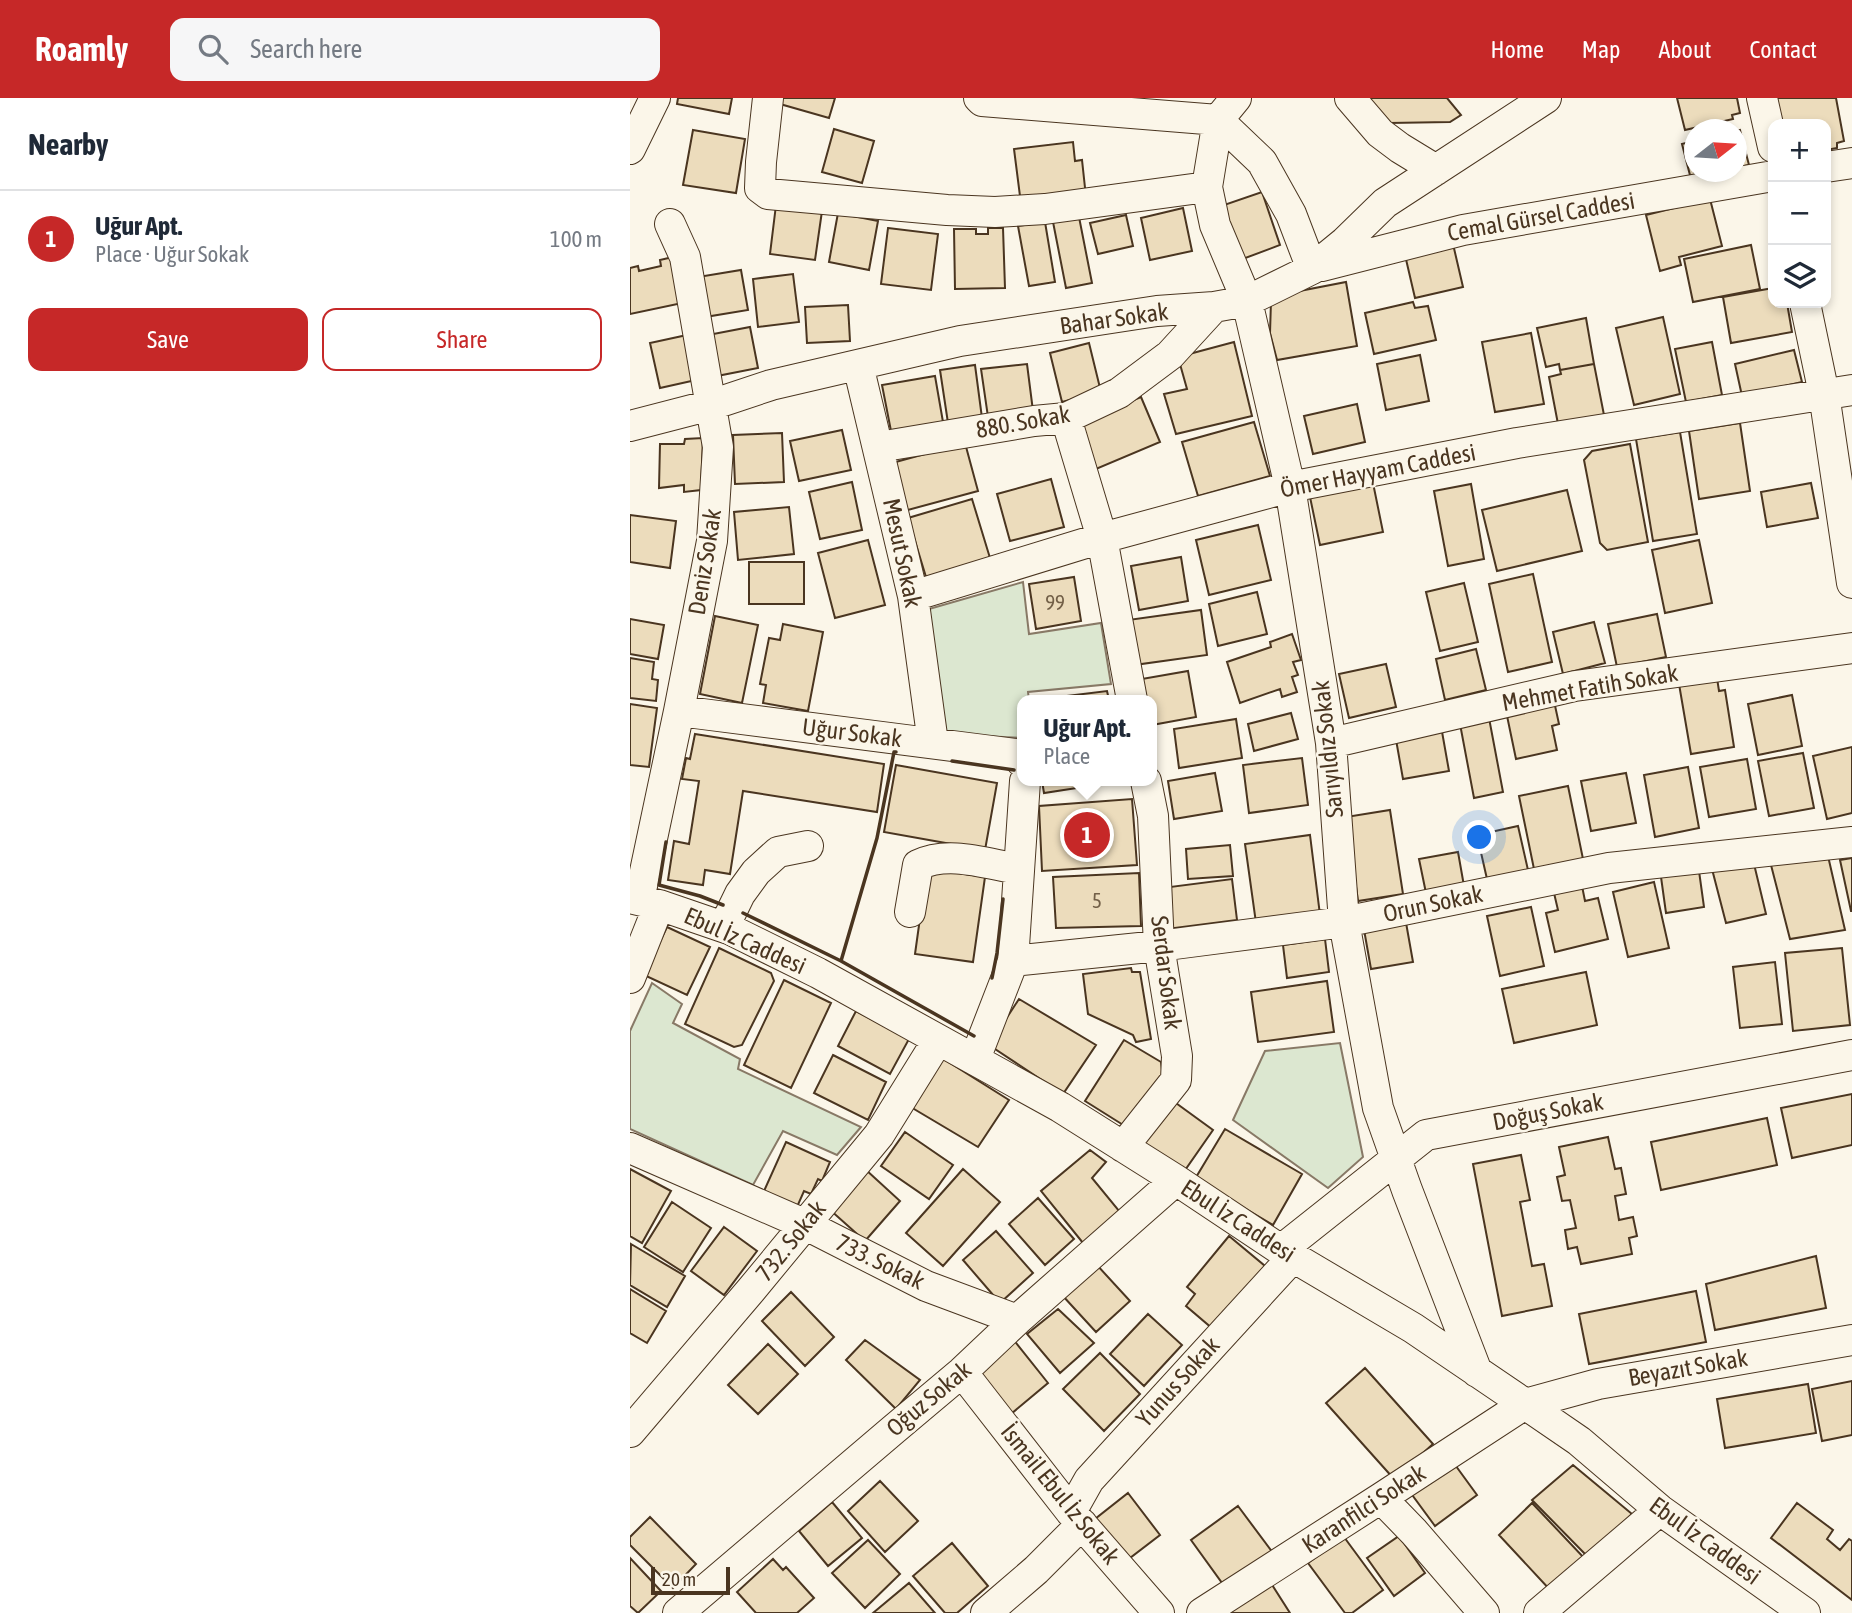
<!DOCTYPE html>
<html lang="en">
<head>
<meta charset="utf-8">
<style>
	body { margin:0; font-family:"Asap Condensed",sans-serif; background:#f6f6f7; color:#1f2937 }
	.controls { position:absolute; right:21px; top:21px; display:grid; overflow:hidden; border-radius:14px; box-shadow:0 4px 10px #0003 }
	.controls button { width:63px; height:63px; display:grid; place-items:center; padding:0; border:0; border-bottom:2px solid #e0e1e3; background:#fff; color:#1f2937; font:35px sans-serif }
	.compass { position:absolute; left:1054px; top:21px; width:63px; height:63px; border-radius:50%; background:#fff; box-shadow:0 4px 10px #0003; rotate:73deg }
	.scale { position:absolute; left:21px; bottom:18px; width:79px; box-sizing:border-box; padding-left:7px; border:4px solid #4a3520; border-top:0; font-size:19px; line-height:24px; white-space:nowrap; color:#4a3520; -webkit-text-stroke:5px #fbf6e9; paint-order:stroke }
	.you { position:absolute; left:850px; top:740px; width:24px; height:24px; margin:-18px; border:5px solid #fff; border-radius:50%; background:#1a73e8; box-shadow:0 0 0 10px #1a73e833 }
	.badge { display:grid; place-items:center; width:46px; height:46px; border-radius:50%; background:#c62828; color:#fff; font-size:23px; font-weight:700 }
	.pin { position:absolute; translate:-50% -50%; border:4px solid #fff; box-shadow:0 2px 7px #0006 }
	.popup { position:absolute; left:387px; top:597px; width:140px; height:91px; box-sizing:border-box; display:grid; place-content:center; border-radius:14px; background:#fff; filter:drop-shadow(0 2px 5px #0005); font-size:23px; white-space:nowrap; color:#747a83 }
	.popup b { font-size:26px; color:#1f2937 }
	.popup::after { content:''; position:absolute; left:50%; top:100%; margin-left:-14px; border:14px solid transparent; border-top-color:#fff }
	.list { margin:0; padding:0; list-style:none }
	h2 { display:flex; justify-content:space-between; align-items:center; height:91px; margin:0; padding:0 28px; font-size:30px }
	h2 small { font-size:23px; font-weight:400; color:#747a83 }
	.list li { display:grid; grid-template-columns:46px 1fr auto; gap:21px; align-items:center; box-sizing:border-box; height:98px; padding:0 28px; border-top:2px solid #e0e1e3 }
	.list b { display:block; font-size:26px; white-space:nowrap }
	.list p { margin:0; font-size:23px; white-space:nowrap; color:#747a83 }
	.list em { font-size:23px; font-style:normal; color:#747a83 }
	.actions { display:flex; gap:14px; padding:21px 28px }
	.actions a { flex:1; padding:16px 0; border:2px solid #c62828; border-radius:14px; text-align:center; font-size:24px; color:#c62828 }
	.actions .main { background:#c62828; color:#fff }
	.icon { flex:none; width:38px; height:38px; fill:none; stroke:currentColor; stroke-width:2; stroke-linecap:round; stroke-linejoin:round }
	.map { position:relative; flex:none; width:1222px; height:1515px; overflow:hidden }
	header { display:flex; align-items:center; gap:42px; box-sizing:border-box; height:98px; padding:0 35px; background:#c62828; color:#fff }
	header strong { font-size:33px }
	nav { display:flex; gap:38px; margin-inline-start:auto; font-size:24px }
	.search { width:490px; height:63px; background:#f6f6f7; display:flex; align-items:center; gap:18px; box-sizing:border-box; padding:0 24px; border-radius:14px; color:#747a83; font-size:26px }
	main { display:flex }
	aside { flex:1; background:#fff }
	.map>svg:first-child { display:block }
	.green { fill:#dce7d0; stroke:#887966; stroke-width:2 }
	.building { fill:#ecdcbc; stroke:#4a3520; stroke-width:2 }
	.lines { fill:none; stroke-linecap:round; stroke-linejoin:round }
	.minor-casing { stroke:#4a3520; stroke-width:32 }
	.minor { stroke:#fbf6e9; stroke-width:30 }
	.wall { stroke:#4a3520; stroke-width:3.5 }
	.labels { text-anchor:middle; stroke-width:5; stroke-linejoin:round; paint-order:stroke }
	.number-label { font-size:21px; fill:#725f47 }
	.street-label { font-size:24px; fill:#4a3520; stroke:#fbf6e9 }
</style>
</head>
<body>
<header>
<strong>Roamly</strong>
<div class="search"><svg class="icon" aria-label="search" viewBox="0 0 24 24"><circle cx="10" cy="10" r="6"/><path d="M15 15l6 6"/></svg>Search here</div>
<nav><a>Home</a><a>Map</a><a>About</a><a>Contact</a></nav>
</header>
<main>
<aside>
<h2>Nearby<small></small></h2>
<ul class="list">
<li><span class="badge">1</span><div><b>Uğur Apt.</b><p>Place · Uğur Sokak</p></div><em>100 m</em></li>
</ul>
<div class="actions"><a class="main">Save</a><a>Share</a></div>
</aside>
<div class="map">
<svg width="1222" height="1515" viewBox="0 0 1222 1515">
	<rect width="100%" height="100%" fill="#fbf6e9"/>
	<path class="green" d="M393 484 399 536 471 525 481 586 398 594 399 602H392V640L313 636 299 511Z
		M22 885 52 906 43 925 110 961 108 971 231 1029 207 1057 153 1033 123 1087 0 1031V933Z
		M710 945 733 1059 698 1090 603 1022 635 953Z"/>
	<path class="building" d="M48 0H102L99 16 47 6Z
		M152 0H205L199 20 150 6Z
		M737 0H817L831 17 820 24 759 25Z
		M1047 0H1107L1110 15 1102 17 1103 21 1055 32Z
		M1140 0H1206L1214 43 1207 45V50L1196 52V26H1146Z
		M204 31 244 43 232 85 192 74Z
		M63 32 115 41 106 95 53 87Z
		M1110 32 1119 67 1106 70V33Z
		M1064 43V74H1094L1061 81 1052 46Z
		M443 44 445 63 452 62 456 99 391 106 384 51Z
		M632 94 650 147 610 162 591 108Z
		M1080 101 1092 148 1049 159 1051 167 1030 173 1016 117Z
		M146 107 192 113 185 162 140 156Z
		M553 110 562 153 520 162 511 120Z
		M208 115 248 123 239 172 199 164Z
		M496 117 503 148 468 156 460 125Z
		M449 119 462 185 436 190 423 124Z
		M415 124 425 184 399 188 388 128Z
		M258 130 308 136 301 192 251 186Z
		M358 130H373L375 190 325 191 324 131H346V136H358Z
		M823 146 833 189 785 200 775 157Z
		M1121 147 1130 191 1063 204 1054 161Z
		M47 158 57 204 0 216V170L8 168 9 173 31 168 30 162Z
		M111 172 118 212 75 219 68 179Z
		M163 176 169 224 128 229 123 181Z
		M716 184 727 248 647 262 640 235 641 203 649 197Z
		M1143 190V205H1157L1162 234 1101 245 1093 199Z
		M783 204 785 210 798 208 806 242 744 256 735 215Z
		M218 207 220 243 177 245 175 209Z
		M1033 219 1050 296 1004 307 986 230Z
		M956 220 964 266 930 272 929 266 916 269 907 230Z
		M120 229 128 270 87 278 78 237Z
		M901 235 914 306 865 314 852 244Z
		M57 237 66 282 30 290 20 245Z
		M604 244 622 318 546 336 534 296 557 291 548 259Z
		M1082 244 1092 297 1056 304 1045 251Z
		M459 245 471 294 432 304 420 255Z
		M1164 252 1172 284 1112 298 1105 266Z
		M790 257 799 303 756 312 747 266Z
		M397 266 403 313 358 319 351 271Z
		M964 266 974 317 928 326 919 279 931 276 930 272Z
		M345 267 352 320 318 325 310 272Z
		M305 278 313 324 261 333 252 287Z
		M511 299 530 344 466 371 447 325Z
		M727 306 735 344 683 356 674 318Z
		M624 324 640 378 568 398 552 344Z
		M1110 325 1120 393 1069 401 1059 333Z
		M212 332 221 372 169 383 160 343Z
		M1050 334 1067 436 1023 443 1006 341Z
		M152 335 154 384 105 386 103 337Z
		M73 340 71 392 54 394V387L29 390 30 346H54L55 341Z
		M335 345 348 393 274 413 262 365Z
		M1000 346 1018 444 977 452 970 445 954 362 962 353Z
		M421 381 434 429 380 443 367 396Z
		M222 384 232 432 190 441 179 394Z
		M743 385 753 434 690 447 680 399Z
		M1181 385 1188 420 1137 429 1131 394Z
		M841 386 854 461 818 468 804 393Z
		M937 392 952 453 867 473 852 412Z
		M342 401 360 460 296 479 278 420Z
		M159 409 164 456 108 462 104 414Z
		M0 417 46 423 40 470 0 464Z
		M628 427 641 482 579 497 566 442Z
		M238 442 255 507 205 520 188 455Z
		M1069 442 1082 505 1035 515 1022 452Z
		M551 459 558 503 509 512 501 468Z
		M119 464H174V506H119Z
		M903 476 922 564 878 574 859 486Z
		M444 479 451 523 406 531 399 486Z
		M834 485 848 544 810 553 796 494Z
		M627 494 637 536 588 548 579 506Z
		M571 512 577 557 504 567 498 522Z
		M1027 516 1036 559 987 569 978 526Z
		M85 518 128 527 112 605 70 596Z
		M0 521 34 527 28 561 0 556Z
		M964 524 975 565 933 576 923 534Z
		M153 526 193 534 178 613 133 605 136 587 130 586 139 540 150 542Z
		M662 536 671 562 663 564 668 577 662 579 667 594 652 599 650 591 610 605 597 564 641 549 640 544Z
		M846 551 856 592 815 602 806 561Z
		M0 560 24 564 22 581 28 582 26 603 0 600Z
		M756 566 766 609 719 620 709 576Z
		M558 573 566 619 522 627V602H510L506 582Z
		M1087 580 1089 593 1095 592 1104 649 1061 656 1049 586Z
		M477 593 479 602H413V601Z
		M1162 597 1172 648 1128 657 1118 606Z
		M924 603 929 626 922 628 927 652 886 661 876 613Z
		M0 606 27 610 19 669 0 667Z
		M661 615 668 641 624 653 618 626Z
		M859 620 873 694 844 700 830 626Z
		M606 621 612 660 549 670 544 631Z
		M811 628 819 673 773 681 765 636Z
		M65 636 254 666 247 714 113 693 100 776 75 772 73 787 38 782 44 743 59 746 69 683 52 681 56 660 60 661Z
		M1222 649V715L1197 721 1183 658Z
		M1173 655 1184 710 1139 718 1128 663Z
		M672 660 678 707 619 715 613 667Z
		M1117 661 1126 711 1079 719 1070 669Z
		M266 667 367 685 355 752 254 734Z
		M1058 669 1069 730 1025 739 1014 677Z
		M585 675 592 713 544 721 538 683Z
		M996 675 1006 725 961 733 951 683Z
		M412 683H473V686L414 695Z
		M938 688 953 761 904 771 889 698Z
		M502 701 507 767 412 773 409 708Z
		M760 712 773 796 728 803 716 719Z
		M888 728 898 772 857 781 847 737Z
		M680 737 690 817 626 825 615 746Z
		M600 747 603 778 558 781 556 751Z
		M828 754 834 788 796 795 789 761Z
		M1198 758 1215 832 1160 841 1141 767Z
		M1222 760V813H1221L1210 762Z
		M1124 766 1136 816 1096 825 1082 771Z
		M297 770 355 779 343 864 285 856Z
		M1069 773 1074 809 1036 815 1031 779Z
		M509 775 511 828 426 830 423 779Z
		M602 781 607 822 537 831 532 790Z
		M1024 784 1039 850 998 859 983 794Z
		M952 788 955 803 968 800 978 841 925 854 916 815 928 812 924 795Z
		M901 809 914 868 870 878 857 818Z
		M775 819 783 864 741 871 733 826Z
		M37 829 80 849 57 897 14 877Z
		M695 841 699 874 657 880 653 847Z
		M89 850 141 875 144 883 112 947 104 949 55 926Z
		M1212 850 1220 927 1163 933 1155 855Z
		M1145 864 1152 926 1110 930 1103 869Z
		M501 870 502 874H510L521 941 506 944 503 937 458 916 453 876Z
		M956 874 967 927 884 945 872 891Z
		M154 882 201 905 161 990 114 967Z
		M697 883 704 934 628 944 621 894Z
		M389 901 466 947 433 996 359 947Z
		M226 913 279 941 260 976 208 948Z
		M494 942 531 964 533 978 498 1030 455 1003Z
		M203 957 256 984 238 1022 184 995Z
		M312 960 379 1002 348 1049 279 1008Z
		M1222 996V1047L1162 1060 1151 1010Z
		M539 1000 583 1032 553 1075 509 1044Z
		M1137 1020 1147 1067 1031 1092 1021 1044Z
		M595 1031 672 1076 643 1127 565 1081Z
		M275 1034 323 1067 299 1101 251 1068Z
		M978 1039 985 1071 991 1070 996 1096 985 1098 989 1122 1003 1119 1007 1138 999 1140 1002 1156 951 1166 947 1149 938 1151 935 1132 946 1130 940 1102 932 1103 927 1079 935 1077 929 1049Z
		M156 1044 200 1064 192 1083 188 1081 181 1096 174 1093 167 1109 134 1093Z
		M460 1052 476 1064 462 1080 490 1114 453 1145 411 1093Z
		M891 1057 900 1102 890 1104 902 1168 914 1166 922 1208 872 1218 843 1066Z
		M0 1071 41 1093 12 1145 0 1138Z
		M235 1071 270 1103 235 1143 199 1111Z
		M333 1071 370 1104 313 1168 276 1135Z
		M408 1100 444 1141 415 1167 379 1126Z
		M42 1104 81 1130 53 1174 14 1149Z
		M94 1129 127 1153 94 1197 61 1173Z
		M366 1133 403 1175 370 1205 333 1162Z
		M599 1138 635 1168 583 1231 556 1208 565 1196 557 1189Z
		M1 1146 55 1178 37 1209 0 1187Z
		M1186 1158 1196 1210 1085 1232 1076 1186Z
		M466 1166 500 1203 466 1234 432 1197Z
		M0 1191 36 1213 17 1245 0 1235Z
		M1066 1193 1076 1244 959 1266 949 1216Z
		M161 1194 204 1239 175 1268 132 1223Z
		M428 1211 464 1245 430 1275 397 1236Z
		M518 1216 552 1247 514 1288 480 1256Z
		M383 1241 418 1285 381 1316 345 1272Z
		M235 1242 290 1282 266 1311 216 1262Z
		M138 1246 168 1276 128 1316 98 1287Z
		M470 1255 510 1296 474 1333 433 1291Z
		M735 1270 803 1346 764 1381 696 1305Z
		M1222 1283V1337L1192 1343 1182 1291Z
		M1178 1286 1186 1335 1095 1350 1087 1301Z
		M823 1364 847 1397 805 1428 780 1394Z
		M943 1367 1002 1416 958 1459 902 1402Z
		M250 1383 288 1423 255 1454 218 1413Z
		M498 1395 530 1437 496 1463 465 1421Z
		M202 1404 232 1440 198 1468 169 1433Z
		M902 1405 956 1462 922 1494 869 1437Z
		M1167 1405 1203 1432 1197 1441 1210 1452 1219 1441 1222 1443V1502L1141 1440Z
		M608 1408 643 1455 595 1489 561 1442Z
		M20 1419 66 1466 43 1490 0 1447V1439Z
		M769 1438 795 1475 764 1498 737 1460Z
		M714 1439 753 1492 722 1515H715L678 1465Z
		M238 1442 270 1476 235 1510 202 1475Z
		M322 1445 358 1488 327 1515H315L283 1478Z
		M0 1460 31 1493 8 1515 0 1508Z
		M143 1461 153 1472 156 1469 184 1500 167 1515H126L107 1494Z
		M639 1482 660 1515H586Z
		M279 1485 305 1515H243Z"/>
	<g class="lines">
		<g class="minor-casing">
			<path id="minor" d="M138 0 131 64 130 90 138 96 317 112 365 114 415 111 577 89
				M349 0 352 3 588 22 632 64 661 116 682 171
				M720 0 750 35 770 50 806 72
				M1132 0 1143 49
				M588 22 577 89 585 127 617 203 660 389 701 645 714 824 748 1010 777 1092 847 1274
				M588 22 606 0
				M0 51 25 0
				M1196 69 1222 65
				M692 168 833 132 1143 78
				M1175 205 1194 296 1222 485
				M228 267 283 498 303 645
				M436 320 472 440 502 602
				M0 328 81 307 141 287 330 243 527 213 584 209 617 203 682 171 715 144 755 105 916 0
				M249 349 404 323 436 320 489 295 540 257 584 209
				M283 498 472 440 660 389 887 345 1222 292
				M49 613 385 656 392 664
				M701 645 945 588 1222 550
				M0 800 29 807 99 831 188 875 430 1009 546 1082 651 1152 783 1230 895 1306 949 1343 1030 1412 1175 1515
				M9 802 49 613 82 443 88 349 55 159 40 126
				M280 814 288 767C319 752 357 766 389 771
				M94 829 110 796 126 774 148 754 178 748
				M383 863 529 848 714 824 979 770 1222 744
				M0 880 29 807
				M345 961 383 863 395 683
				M493 1049 546 982 547 958 529 848 523 718 516 683
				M0 1050 174 1126 296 1188 387 1222
				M651 1152 796 1037 1222 957
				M332 1274 441 1414 529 1515
				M0 1334 121 1192 249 1037 308 942
				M751 1400 784 1434 854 1515
				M441 1414 459 1382 663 1159
				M48 1515 263 1332 332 1274 387 1222 546 1082
				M356 1515 406 1472 452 1426
				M572 1515 751 1400 895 1306 968 1286 1222 1242
				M909 1515 1030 1412"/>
		</g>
		<use href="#minor" class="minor"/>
		<path class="wall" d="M266 654H264L247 740 211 863 344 938
			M322 663 384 672
			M36 744 29 787 70 798 93 807
			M113 815 211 863
			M362 880 367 855 373 801"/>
	</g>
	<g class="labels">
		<g class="number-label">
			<text x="425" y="512">99</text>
			<text x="467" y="810">5</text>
		</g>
		<g class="street-label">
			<text transform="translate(911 119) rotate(-10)" y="8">Cemal Gürsel Caddesi</text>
			<text transform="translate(484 221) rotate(-8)" y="8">Bahar Sokak</text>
			<text transform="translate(393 324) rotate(-10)" y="8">880. Sokak</text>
			<text transform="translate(748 373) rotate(-11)" y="8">Ömer Hayyam Caddesi</text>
			<text transform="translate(272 455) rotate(78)" y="8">Mesut Sokak</text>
			<text transform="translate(75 464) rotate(-81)" y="8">Deniz Sokak</text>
			<text transform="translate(960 590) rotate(-10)" y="8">Mehmet Fatih Sokak</text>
			<text transform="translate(222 635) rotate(7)" y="8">Uğur Sokak</text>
			<text transform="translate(698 651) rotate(-96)" y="8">Sarıyıldız Sokak</text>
			<text transform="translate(803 806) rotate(-12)" y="8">Orun Sokak</text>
			<text transform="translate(115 843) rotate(24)" y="8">Ebul İz Caddesi</text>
			<text transform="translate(536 875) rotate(83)" y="8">Serdar Sokak</text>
			<text transform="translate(918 1014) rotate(-11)" y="8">Doğuş Sokak</text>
			<text transform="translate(608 1123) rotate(33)" y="8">Ebul İz Caddesi</text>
			<text transform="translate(161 1143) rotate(-51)" y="8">732. Sokak</text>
			<text transform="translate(250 1164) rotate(26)" y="8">733. Sokak</text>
			<text transform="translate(1058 1270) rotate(-10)" y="8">Beyazıt Sokak</text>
			<text transform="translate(548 1284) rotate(-48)" y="8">Yunus Sokak</text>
			<text transform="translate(299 1301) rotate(-40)" y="8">Oğuz Sokak</text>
			<text transform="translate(430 1396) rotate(51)" y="8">İsmail Ebul İz Sokak</text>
			<text transform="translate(734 1411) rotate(-33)" y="8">Karanfilci Sokak</text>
			<text transform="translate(1075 1443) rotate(36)" y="8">Ebul İz Caddesi</text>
		</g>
	</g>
</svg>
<div class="controls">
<button>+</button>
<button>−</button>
<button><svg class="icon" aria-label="layers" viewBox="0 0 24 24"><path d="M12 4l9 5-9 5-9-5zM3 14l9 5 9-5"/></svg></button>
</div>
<svg class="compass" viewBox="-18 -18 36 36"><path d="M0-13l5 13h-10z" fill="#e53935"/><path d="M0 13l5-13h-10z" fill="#747a83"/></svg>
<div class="scale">20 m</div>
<div class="you"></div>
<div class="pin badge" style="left:457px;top:737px">1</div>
<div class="popup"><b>Uğur Apt.</b>Place</div>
</div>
</main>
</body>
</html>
